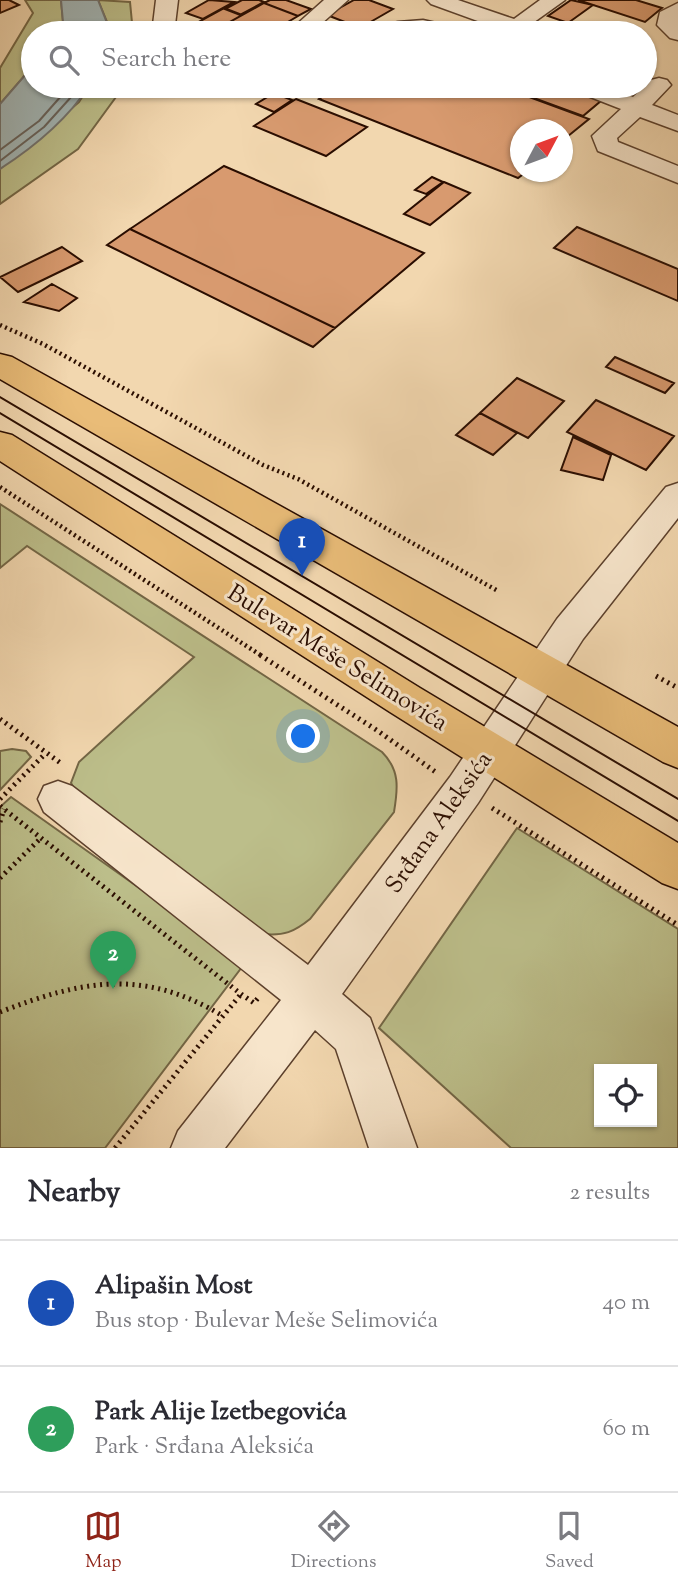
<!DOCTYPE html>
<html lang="en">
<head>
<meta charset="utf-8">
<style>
	body { margin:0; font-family:"Sorts Mill Goudy",serif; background:#f7f7f7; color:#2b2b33 }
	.controls { position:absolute; right:21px; bottom:21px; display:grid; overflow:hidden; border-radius:0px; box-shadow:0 2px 5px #0004 }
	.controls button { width:63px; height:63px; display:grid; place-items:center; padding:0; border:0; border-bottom:2px solid #e1e1e2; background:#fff; color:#2b2b33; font:35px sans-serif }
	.compass { position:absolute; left:510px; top:119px; width:63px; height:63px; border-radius:50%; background:#fff; box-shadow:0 2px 5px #0004; rotate:49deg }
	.you { position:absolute; left:304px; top:737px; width:24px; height:24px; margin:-18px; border:5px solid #fff; border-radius:50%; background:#1a73e8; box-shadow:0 0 0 10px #1a73e833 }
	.badge { display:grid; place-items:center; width:46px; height:46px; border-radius:50%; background:#8f2418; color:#fff; font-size:23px; font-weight:700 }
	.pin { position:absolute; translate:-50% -58px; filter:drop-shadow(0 2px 4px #0008) }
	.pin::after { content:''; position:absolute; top:37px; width:24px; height:21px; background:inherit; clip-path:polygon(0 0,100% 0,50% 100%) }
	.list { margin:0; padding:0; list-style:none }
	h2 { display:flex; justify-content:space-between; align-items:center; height:91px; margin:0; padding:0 28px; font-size:30px }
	h2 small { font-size:23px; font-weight:400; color:#7c7c81 }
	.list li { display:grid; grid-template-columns:46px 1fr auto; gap:21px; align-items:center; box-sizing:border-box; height:126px; padding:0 28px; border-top:2px solid #e1e1e2 }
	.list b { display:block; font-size:26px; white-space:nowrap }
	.list p { margin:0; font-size:23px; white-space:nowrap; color:#7c7c81 }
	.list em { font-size:23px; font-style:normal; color:#7c7c81 }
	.icon { flex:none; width:38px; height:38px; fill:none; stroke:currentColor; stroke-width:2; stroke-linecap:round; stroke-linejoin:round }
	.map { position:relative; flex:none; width:678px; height:1148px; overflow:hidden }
	.search { position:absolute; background:#fff; box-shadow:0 2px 5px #0004; left:21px; right:21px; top:21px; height:77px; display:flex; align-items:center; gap:18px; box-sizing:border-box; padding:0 24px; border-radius:38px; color:#7c7c81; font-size:26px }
	.sheet { height:343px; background:#fff }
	nav { display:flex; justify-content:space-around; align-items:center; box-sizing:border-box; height:98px; border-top:2px solid #e1e1e2; background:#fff; font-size:19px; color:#7c7c81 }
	nav a { display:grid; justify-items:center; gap:4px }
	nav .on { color:#8f2418 }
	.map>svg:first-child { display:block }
	.green { fill:#bcbe8a; stroke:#736645; stroke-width:2; fill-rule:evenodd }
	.water { fill:#a1b6b7; stroke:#71726e; stroke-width:2 }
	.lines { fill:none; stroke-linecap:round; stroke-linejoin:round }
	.shore { stroke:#66625c; stroke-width:2 }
	.building { fill:#d89a6f; stroke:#2a0d00; stroke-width:2 }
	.minor-casing { stroke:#5c402c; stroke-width:3 }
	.major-casing { stroke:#2a0d00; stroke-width:3 }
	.path-far1 { stroke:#2a0d00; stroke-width:4.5; stroke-dasharray:2 3.5; stroke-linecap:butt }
	.path { stroke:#2a0d00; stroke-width:5; stroke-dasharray:2 4.5; stroke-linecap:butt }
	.minor { fill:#f7e5cb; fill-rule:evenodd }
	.major { fill:#e9bc78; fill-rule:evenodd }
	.tram { stroke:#2a0d00; stroke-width:2 }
	.labels { text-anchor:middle; stroke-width:6; stroke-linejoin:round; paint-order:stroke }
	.street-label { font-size:24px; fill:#2a0d00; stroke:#f7e5cb }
</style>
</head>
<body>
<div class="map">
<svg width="678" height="1148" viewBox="0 0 678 1148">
	<rect width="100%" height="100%" fill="#f2d7af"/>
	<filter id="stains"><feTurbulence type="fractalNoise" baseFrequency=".00286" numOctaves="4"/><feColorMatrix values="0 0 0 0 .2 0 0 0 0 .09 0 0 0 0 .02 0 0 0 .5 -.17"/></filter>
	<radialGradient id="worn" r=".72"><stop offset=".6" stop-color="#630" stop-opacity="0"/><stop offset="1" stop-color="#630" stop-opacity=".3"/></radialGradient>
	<path class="green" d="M25 0H61L64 33H33V66L0 104V68L33 13Z
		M98 0 130 2 133 33H107V22Z
		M89 86H124L78 149 0 204V169L79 102Z
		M0 504 382 752C400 770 398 788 394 812L310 919C294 932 284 936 263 934L77 793 71 783 79 762 194 657 27 546 0 568Z
		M12 749 26 751 31 757 0 790V751Z
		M11 797 245 963 105 1148H0V807Z
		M517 828 678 929V1148H511L379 1028ZM599 1069H652V1122H599Z"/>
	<path class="water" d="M61 0H98L107 23V33H64Z
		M33 66V86H89C67 120 34 147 0 169V104Z"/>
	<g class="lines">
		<path class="shore" d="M0 150 39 121 70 86
			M0 161 44 127 81 86"/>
	</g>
	<path class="building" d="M0 0H9L19 5 0 13Z
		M209 0 234 2 203 19 186 13Z
		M242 0H259L264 2 240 15 225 9Z
		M270 0H286L311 9 298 16 264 3Z
		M354 0H369L393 9 360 28 327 15Z
		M571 0 593 5 568 23 548 16Z
		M578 0H636L662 8 645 22Z
		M264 3 298 16 269 33H210Z
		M224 8 242 15 210 33 180 32Z
		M339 86H499L589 119 562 141V130H520V172H526L518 178 319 99Z
		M501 86H564L602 100 583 116Z
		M274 93 292 100 274 112 256 104Z
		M296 99 367 127 326 156 254 126Z
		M224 166 424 253 335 328 130 229Z
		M432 177 443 182 426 194 415 190Z
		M444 182 470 193 430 225 404 214Z
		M577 227 678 269V301L554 248Z
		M130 229 335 328 313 347 107 245Z
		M62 247 82 261 18 292 0 277Z
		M52 284 77 298 59 311 24 302Z
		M615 357 674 383 665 393 606 367Z
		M517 378 564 401 528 438 480 413Z
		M596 400 674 436 646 470 567 432Z
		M480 413 517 433 493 455 456 435Z
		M573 437 611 455 603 480 561 470Z"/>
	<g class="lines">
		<g class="minor-casing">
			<path id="minor" d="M156 0H178L174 33H152Z
				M324 0H348L311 33H287Z
				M427 0H458L514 19 540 0H565L530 25 539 28 542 33H511L431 4Z
				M678 3V40L670 38 657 25 660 12Z
				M423 20 458 28 461 33H368L371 28 398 22Z
				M659 78 667 80 671 85 652 105 678 115V131L640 117 617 138 618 142 678 166V183L598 151 592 136 621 109 575 91 571 86H603L633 97 651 80Z
				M191 86H230L226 91H195Z
				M678 483V518L583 639 478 803 342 994 370 1018 417 1148H369L336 1049 315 1030 225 1148H171L178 1131 281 1000 44 812 38 799 44 786 58 781 72 786 308 965 450 777 557 619 666 487Z"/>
		</g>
		<g class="major-casing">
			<path id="major" d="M0 354 12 357 678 727V768L663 762 0 379Z
				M0 432 12 435 420 688 678 843V889L662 883 390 712 0 461Z"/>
		</g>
		<path class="path-far1" d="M0 325 43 344 263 465 298 479 498 591
			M0 487 262 656"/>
		<path class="path" d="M260 655 378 731 437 773
			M656 676 678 688
			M0 719 62 764
			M0 799 46 753
			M0 806 241 994 254 1003 258 998
			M492 808 678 925
			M0 822 4 809
			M0 878 41 838
			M0 1012C83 980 143 968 223 1016
			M115 1148 241 994"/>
		<use href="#minor" class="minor"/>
		<use href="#major" class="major"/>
		<path class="tram" d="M0 397 678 799
			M0 413 678 821"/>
	</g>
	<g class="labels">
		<g class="street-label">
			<text transform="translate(338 657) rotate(32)" y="8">Bulevar Meše Selimovića</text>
			<text transform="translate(438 822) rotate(-55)" y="8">Srđana Aleksića</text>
		</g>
	</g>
	<rect width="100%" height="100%" filter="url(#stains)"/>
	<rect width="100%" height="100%" fill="url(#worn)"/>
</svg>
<div class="controls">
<button><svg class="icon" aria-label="locate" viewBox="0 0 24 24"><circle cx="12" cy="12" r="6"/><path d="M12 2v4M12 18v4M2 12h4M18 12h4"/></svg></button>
</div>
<svg class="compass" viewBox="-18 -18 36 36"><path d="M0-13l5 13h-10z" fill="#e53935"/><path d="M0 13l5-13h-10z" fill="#7c7c81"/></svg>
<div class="you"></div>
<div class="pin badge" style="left:302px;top:576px;background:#1a4fb4">1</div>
<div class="pin badge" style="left:113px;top:989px;background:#2e9e5b">2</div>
<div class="search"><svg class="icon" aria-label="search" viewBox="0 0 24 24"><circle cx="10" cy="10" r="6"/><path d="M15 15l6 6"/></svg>Search here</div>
</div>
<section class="sheet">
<h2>Nearby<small>2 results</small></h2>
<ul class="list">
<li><span class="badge" style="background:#1a4fb4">1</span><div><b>Alipašin Most</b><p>Bus stop · Bulevar Meše Selimovića</p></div><em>40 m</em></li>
<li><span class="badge" style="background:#2e9e5b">2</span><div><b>Park Alije Izetbegovića</b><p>Park · Srđana Aleksića</p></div><em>60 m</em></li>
</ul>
</section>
<nav>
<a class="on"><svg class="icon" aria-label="map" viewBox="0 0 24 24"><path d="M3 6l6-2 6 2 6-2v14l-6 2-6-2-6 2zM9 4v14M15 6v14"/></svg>Map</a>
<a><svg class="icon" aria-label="directions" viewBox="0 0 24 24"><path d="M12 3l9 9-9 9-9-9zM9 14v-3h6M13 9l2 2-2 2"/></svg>Directions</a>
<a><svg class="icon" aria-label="saved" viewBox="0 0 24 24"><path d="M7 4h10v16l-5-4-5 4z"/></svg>Saved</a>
</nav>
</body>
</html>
